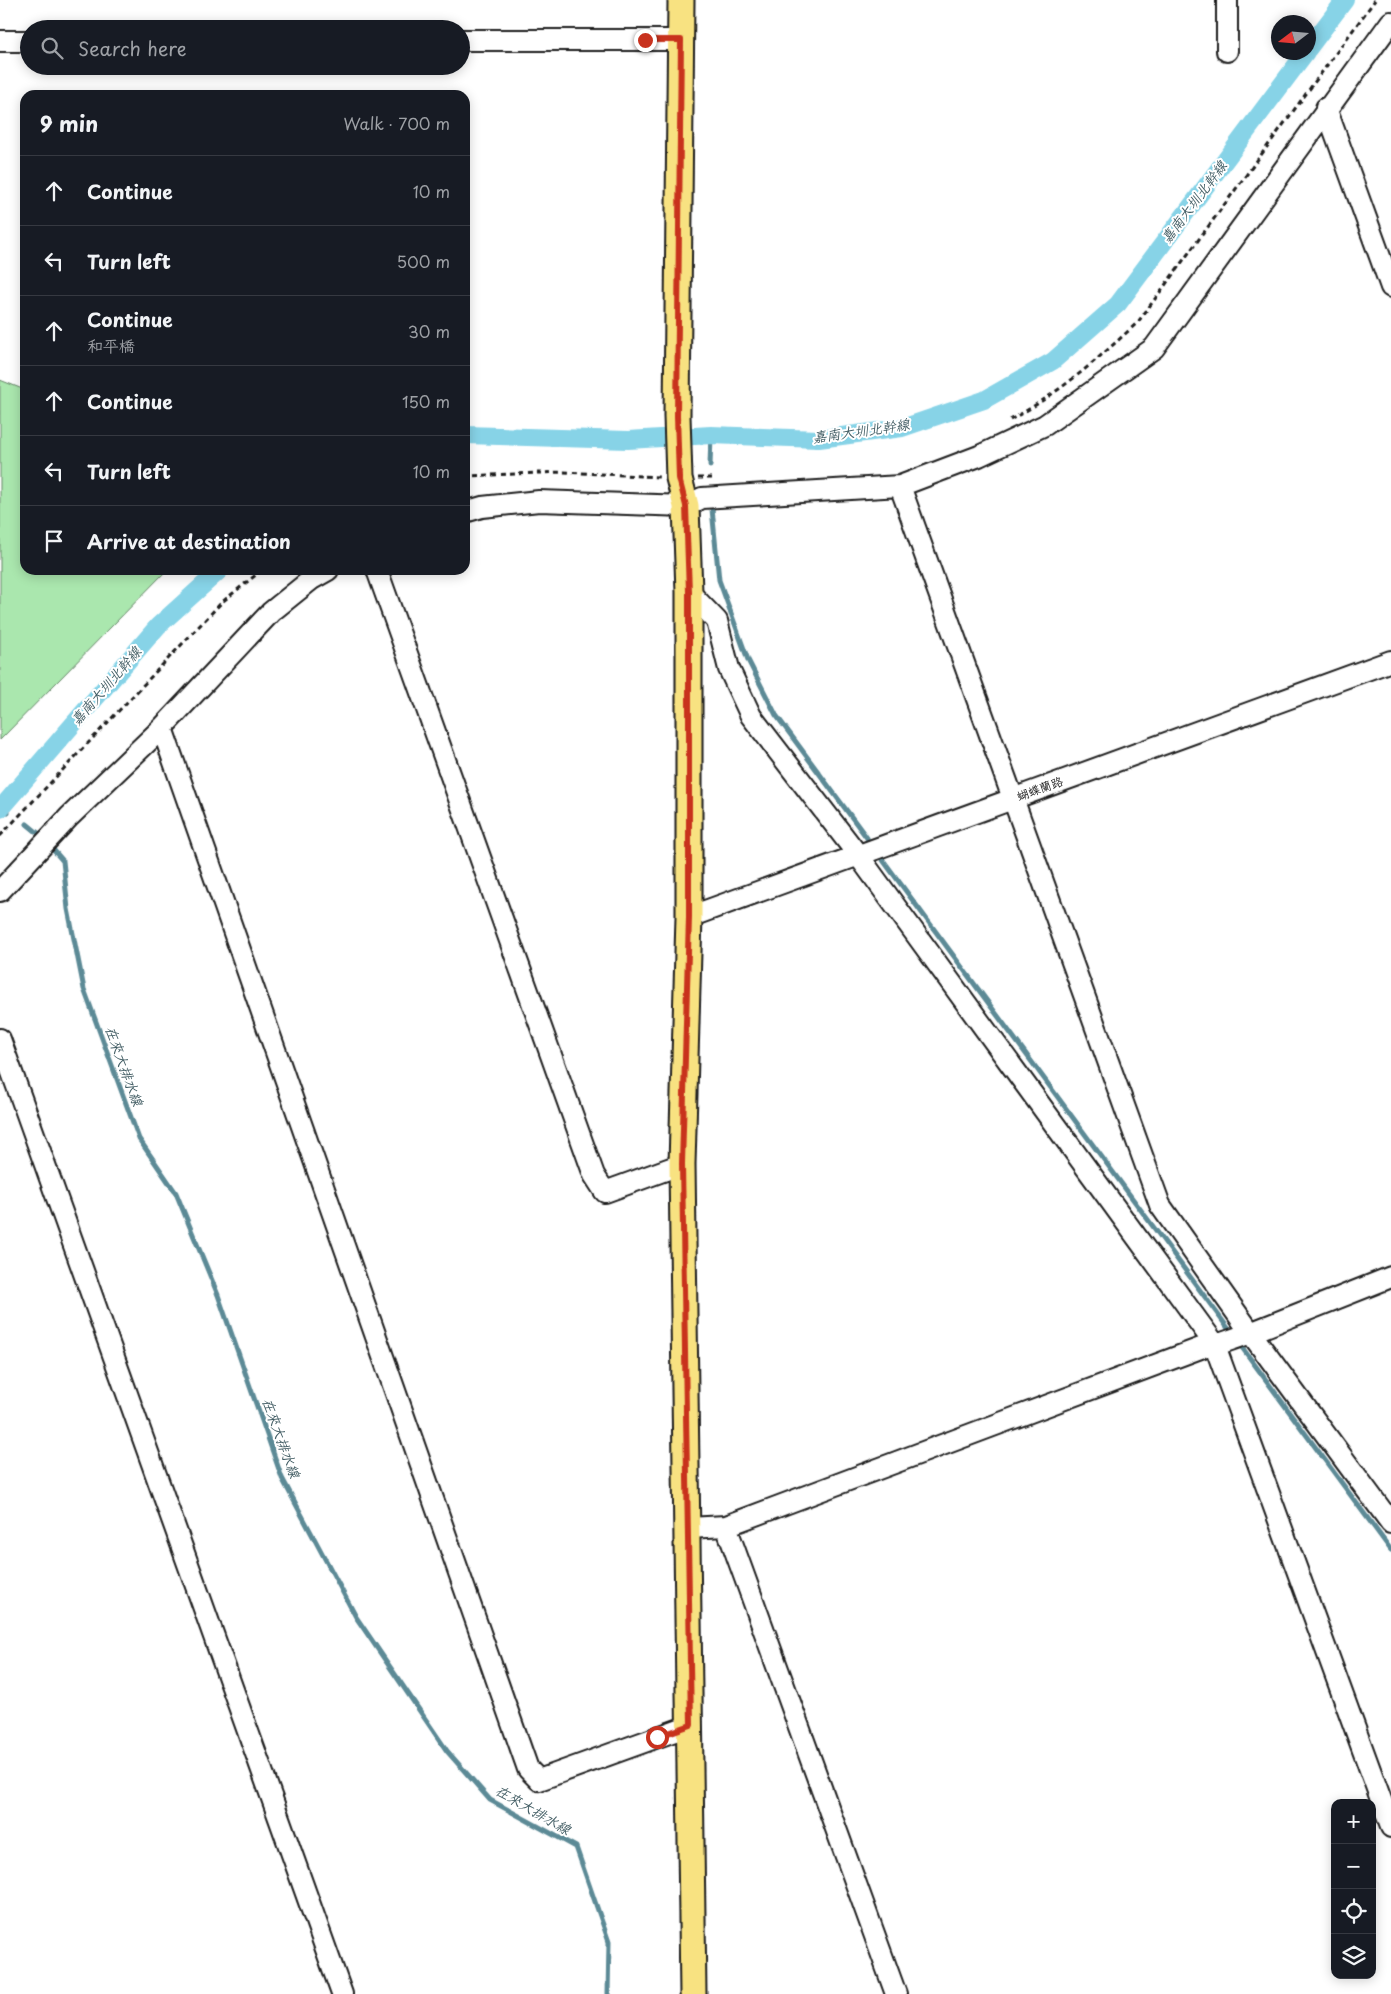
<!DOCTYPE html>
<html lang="en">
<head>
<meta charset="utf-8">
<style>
	body { margin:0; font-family:"Playpen Sans","LXGW WenKai TC",sans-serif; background:#242831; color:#f1f3f6 }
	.controls { position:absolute; right:15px; bottom:15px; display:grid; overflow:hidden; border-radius:10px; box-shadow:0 2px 12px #0003 }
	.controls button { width:45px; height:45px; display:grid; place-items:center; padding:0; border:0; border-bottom:1px solid #363941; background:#171b24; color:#f1f3f6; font:25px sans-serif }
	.compass { position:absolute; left:1271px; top:15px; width:45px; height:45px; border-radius:50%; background:#171b24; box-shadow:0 2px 12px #0003; rotate:254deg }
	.stop { position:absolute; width:15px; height:15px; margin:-11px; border:4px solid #c8321e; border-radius:50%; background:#fff }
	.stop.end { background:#c8321e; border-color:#fff; box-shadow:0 1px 5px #0008 }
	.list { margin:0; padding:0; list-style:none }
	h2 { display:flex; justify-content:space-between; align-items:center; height:65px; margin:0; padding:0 20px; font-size:21px }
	h2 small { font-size:16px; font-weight:400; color:#9ea1a6 }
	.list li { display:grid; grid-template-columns:32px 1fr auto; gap:15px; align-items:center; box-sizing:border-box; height:70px; padding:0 20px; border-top:1px solid #363941 }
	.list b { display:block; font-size:19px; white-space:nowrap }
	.list p { margin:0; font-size:16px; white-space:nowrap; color:#9ea1a6 }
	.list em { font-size:16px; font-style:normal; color:#9ea1a6 }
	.icon { flex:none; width:28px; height:28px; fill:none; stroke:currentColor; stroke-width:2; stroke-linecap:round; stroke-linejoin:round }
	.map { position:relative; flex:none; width:1391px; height:1994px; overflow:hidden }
	.search { position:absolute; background:#171b24; box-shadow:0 2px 12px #0003; left:20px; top:20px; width:450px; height:55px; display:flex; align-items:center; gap:12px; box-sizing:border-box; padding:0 18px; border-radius:28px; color:#9ea1a6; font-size:19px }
	.panel { position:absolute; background:#171b24; box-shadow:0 2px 12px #0003; left:20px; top:90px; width:450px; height:485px; border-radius:15px }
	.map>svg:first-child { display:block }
	.green { fill:#aae7ae; stroke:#638265 }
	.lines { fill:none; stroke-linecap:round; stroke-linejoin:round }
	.stream { stroke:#5c8a96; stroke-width:5 }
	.canal { stroke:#87d3e7; stroke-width:18 }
	.minor-casing { stroke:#1c1c1c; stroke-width:24 }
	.major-casing { stroke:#1c1c1c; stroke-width:29 }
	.path { stroke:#1c1c1c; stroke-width:3; stroke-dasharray:5 4; stroke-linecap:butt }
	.minor { stroke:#fff; stroke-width:20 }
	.major { stroke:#f8e281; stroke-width:25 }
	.route { stroke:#c8321e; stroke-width:6 }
	.labels { text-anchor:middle; stroke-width:4; stroke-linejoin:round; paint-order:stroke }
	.street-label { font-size:12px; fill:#1c1c1c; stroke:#fff }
	.water-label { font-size:14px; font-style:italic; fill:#415c63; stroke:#fff }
</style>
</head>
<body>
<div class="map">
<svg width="1391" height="1994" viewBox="0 0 1391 1994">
	<rect width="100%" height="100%" fill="#fff"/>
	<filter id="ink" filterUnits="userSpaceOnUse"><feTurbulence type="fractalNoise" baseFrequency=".02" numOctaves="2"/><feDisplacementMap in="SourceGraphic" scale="10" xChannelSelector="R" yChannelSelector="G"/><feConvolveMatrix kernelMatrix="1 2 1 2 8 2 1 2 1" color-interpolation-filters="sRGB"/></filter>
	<g filter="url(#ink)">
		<path class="green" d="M0 380 25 390V570H167L0 740Z"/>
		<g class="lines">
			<path class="stream" d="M710 466 711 435
				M712 509 719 580 748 660 776 715 867 838
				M0 805 8 812
				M27 824 44 838
				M49 845 63 861 68 909 84 989 139 1139 176 1193 218 1295 282 1478 356 1617 447 1751 490 1800 576 1847 609 1942 608 1994
				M883 860 1233 1335
				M1238 1342 1391 1550"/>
			<path class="canal" d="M1308 49 1345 0
				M465 435 628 440 711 435 819 439 902 428 984 400 1053 361 1118 304 1306 52
				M0 809 158 626 220 570"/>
			<g class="minor-casing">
				<path id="minor" d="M1227 0V51
					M461 40H681
					M0 41H29
					M1326 108 1391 287
					M900 486 1160 1205 1250 1332 1391 1523
					M465 512 482 507 539 501 686 506 702 498 900 486 979 456 1045 425 1154 348 1391 22
					M377 570 594 1175 605 1192 682 1164
					M689 592 717 621 729 669 751 716 858 855 1214 1343 1391 1827
					M162 728 528 1769 539 1780 691 1725
					M0 891 69 817 162 728 271 612 312 579 328 570
					M689 917 1391 661
					M0 1039 342 1994
					M726 1526 896 1994
					M688 1528 726 1526 1214 1343H1222L1245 1335 1391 1277"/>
			</g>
			<g class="major-casing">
				<path id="major" d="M681 0 677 416 679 478 686 506 689 592V917L682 1164 693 1994"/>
			</g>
			<path class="path" d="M1010 420C1061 392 1096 361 1138 322L1375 0
				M465 476 564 472 659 477
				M698 478H712
				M0 836 222 602 262 570"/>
			<use href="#minor" class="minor"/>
			<use href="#major" class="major"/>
		</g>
	</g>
	<g class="lines" filter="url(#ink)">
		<path class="route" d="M645 40H681L677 416 679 478 686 506 689 592V917L682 1164 691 1725 657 1737"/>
	</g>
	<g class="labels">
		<g class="street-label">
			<text transform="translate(1040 789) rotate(-20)" y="4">蝴蝶蘭路</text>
		</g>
		<g class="water-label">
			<text transform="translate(1194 202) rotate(-53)" y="5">嘉南大圳北幹線</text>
			<text transform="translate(861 431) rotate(-8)" y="5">嘉南大圳北幹線</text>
			<text transform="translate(106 686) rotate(-49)" y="5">嘉南大圳北幹線</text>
			<text transform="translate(124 1066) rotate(70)" y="5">在來大排水線</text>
			<text transform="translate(281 1438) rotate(70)" y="5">在來大排水線</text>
			<text transform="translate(533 1810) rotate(30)" y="5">在來大排水線</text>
		</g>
	</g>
</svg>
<div class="controls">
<button>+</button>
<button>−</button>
<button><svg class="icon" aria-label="locate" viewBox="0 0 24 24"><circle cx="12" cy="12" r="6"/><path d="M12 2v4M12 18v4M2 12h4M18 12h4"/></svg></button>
<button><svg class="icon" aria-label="layers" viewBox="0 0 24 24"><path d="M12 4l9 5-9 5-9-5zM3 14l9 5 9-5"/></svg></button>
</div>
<svg class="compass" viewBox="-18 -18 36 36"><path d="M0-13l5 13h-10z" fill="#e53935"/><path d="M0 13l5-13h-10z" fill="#9ea1a6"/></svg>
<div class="stop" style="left:657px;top:1737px"></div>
<div class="stop end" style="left:645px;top:40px"></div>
<div class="search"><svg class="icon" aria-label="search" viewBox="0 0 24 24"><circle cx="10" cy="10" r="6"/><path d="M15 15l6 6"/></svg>Search here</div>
<section class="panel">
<h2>9 min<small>Walk · 700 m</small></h2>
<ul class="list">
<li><svg class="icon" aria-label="ahead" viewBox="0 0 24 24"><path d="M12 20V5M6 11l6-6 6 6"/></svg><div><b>Continue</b></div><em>10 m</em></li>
<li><svg class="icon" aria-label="left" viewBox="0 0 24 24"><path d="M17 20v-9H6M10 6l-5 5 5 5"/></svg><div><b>Turn left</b></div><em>500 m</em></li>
<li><svg class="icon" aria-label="ahead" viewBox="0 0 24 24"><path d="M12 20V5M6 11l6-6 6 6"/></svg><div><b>Continue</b><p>和平橋</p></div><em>30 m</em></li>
<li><svg class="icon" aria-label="ahead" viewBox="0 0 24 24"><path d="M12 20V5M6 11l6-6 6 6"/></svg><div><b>Continue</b></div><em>150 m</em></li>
<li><svg class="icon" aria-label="left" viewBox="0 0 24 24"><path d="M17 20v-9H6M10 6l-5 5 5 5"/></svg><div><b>Turn left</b></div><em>10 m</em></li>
<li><svg class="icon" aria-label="arrive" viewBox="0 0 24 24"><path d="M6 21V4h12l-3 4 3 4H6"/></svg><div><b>Arrive at destination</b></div></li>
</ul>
</section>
</div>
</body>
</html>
